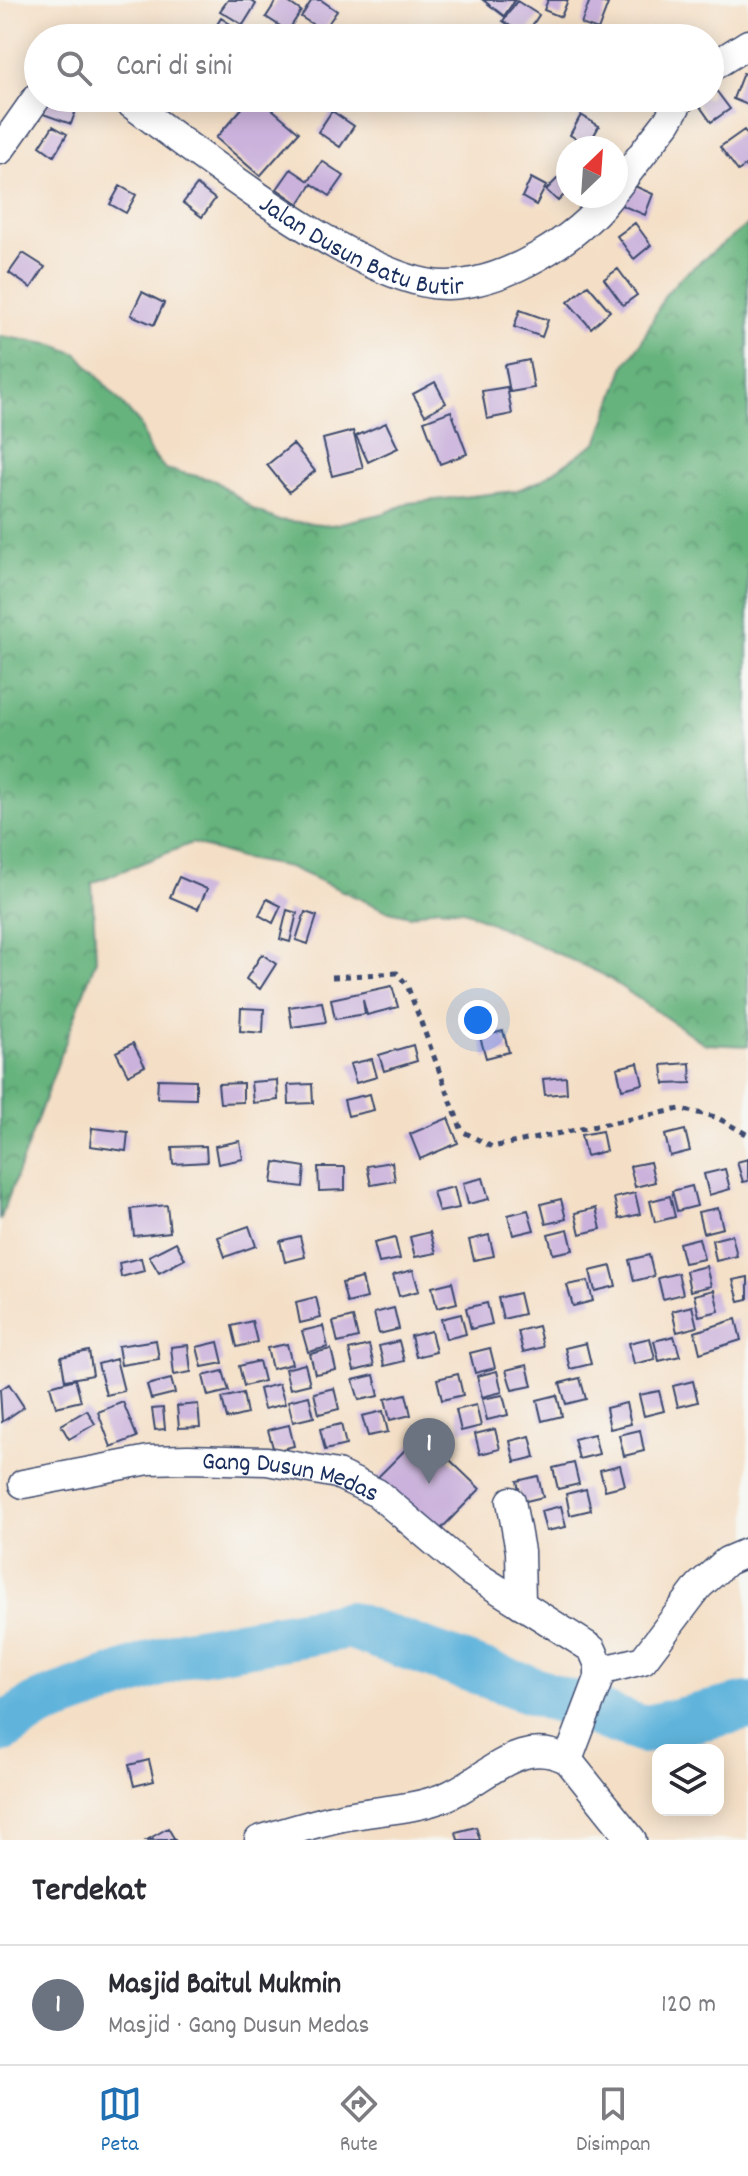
<!DOCTYPE html>
<html lang="id">
<head>
<meta charset="utf-8">
<style>
	body { margin:0; font-family:Dekko,sans-serif; background:#f2f2f3; color:#2b2b33 }
	.controls { position:absolute; right:24px; bottom:24px; display:grid; overflow:hidden; border-radius:16px; box-shadow:0 4px 20px #0003 }
	.controls button { width:72px; height:72px; display:grid; place-items:center; padding:0; border:0; border-bottom:2px solid #e1e1e2; background:#fff; color:#2b2b33; font:40px sans-serif }
	.compass { position:absolute; left:556px; top:136px; width:72px; height:72px; border-radius:50%; background:#fff; box-shadow:0 4px 20px #0003; rotate:25deg }
	.you { position:absolute; left:478px; top:1020px; width:28px; height:28px; margin:-20px; border:6px solid #fff; border-radius:50%; background:#1a73e8; box-shadow:0 0 0 12px #1a73e833 }
	.badge { display:grid; place-items:center; width:52px; height:52px; border-radius:50%; background:#1f6fb2; color:#fff; font-size:26px; font-weight:700 }
	.pin { position:absolute; translate:-50% -66px; filter:drop-shadow(0 2px 4px #0008) }
	.pin::after { content:''; position:absolute; top:42px; width:28px; height:24px; background:inherit; clip-path:polygon(0 0,100% 0,50% 100%) }
	.list { margin:0; padding:0; list-style:none }
	h2 { display:flex; justify-content:space-between; align-items:center; height:104px; margin:0; padding:0 32px; font-size:34px }
	h2 small { font-size:26px; font-weight:400; color:#7c7c81 }
	.list li { display:grid; grid-template-columns:52px 1fr auto; gap:24px; align-items:center; box-sizing:border-box; height:120px; padding:0 32px; border-top:2px solid #e1e1e2 }
	.list b { display:block; font-size:30px; white-space:nowrap }
	.list p { margin:0; font-size:26px; white-space:nowrap; color:#7c7c81 }
	.list em { font-size:26px; font-style:normal; color:#7c7c81 }
	.icon { flex:none; width:44px; height:44px; fill:none; stroke:currentColor; stroke-width:2; stroke-linecap:round; stroke-linejoin:round }
	.map { position:relative; flex:none; width:748px; height:1840px; overflow:hidden }
	.search { position:absolute; background:#fff; box-shadow:0 4px 20px #0003; left:24px; right:24px; top:24px; height:88px; display:flex; align-items:center; gap:20px; box-sizing:border-box; padding:0 28px; border-radius:44px; color:#7c7c81; font-size:30px }
	.sheet { height:224px; background:#fff }
	nav { display:flex; justify-content:space-around; align-items:center; box-sizing:border-box; height:112px; border-top:2px solid #e1e1e2; background:#fff; font-size:22px; color:#7c7c81 }
	nav a { display:grid; justify-items:center; gap:4px }
	nav .on { color:#1f6fb2 }
	.map>svg:first-child { display:block }
	.forest { fill:url(#forest-crowns); stroke:#40716e; stroke-width:2 }
	.lines { fill:none; stroke-linecap:round; stroke-linejoin:round }
	.river { stroke:#60b4dc; stroke-width:48 }
	.building { fill:#cbb2dc }
	.minor-casing { stroke:#3c496e; stroke-width:31 }
	.path { stroke:#3c496e; stroke-width:5; stroke-dasharray:6 6; stroke-linecap:butt }
	.minor { stroke:#fff; stroke-width:28 }
	.labels { text-anchor:middle; stroke-width:6; stroke-linejoin:round; paint-order:stroke }
	.street-label { font-size:26px; fill:#1b2f5e; stroke:#f6f6f2 }
</style>
</head>
<body>
<div class="map">
<svg width="748" height="1840" viewBox="0 0 748 1840">
	<defs>
		<pattern id="forest-crowns" width="20" height="18" patternUnits="userSpaceOnUse" patternTransform="scale(2)"><rect width="20" height="18" fill="#66b37d"/><path d="M2 6a3 3 0 1 1 6 0M12 15a3 3 0 1 1 6 0" fill="none" stroke="#53926a"/></pattern>
	</defs>
	<rect width="100%" height="100%" fill="#f6f6f2"/>
	<filter id="ink" filterUnits="userSpaceOnUse"><feTurbulence type="fractalNoise" baseFrequency=".0125" numOctaves="2"/><feDisplacementMap in="SourceGraphic" scale="16" xChannelSelector="R" yChannelSelector="G"/><feConvolveMatrix kernelMatrix="1 2 1 2 8 2 1 2 1" color-interpolation-filters="sRGB"/></filter>
	<filter id="wash" filterUnits="userSpaceOnUse"><feTurbulence type="fractalNoise" baseFrequency=".006" numOctaves="4" result="noise"/><feDisplacementMap in="SourceGraphic" scale="32" xChannelSelector="R" yChannelSelector="G"/><feGaussianBlur stdDeviation="1.8" result="paint"/><feColorMatrix in="noise" values="0 0 0 0 0 0 0 0 0 0 0 0 0 0 0 0 0 1.4 0 .05"/><feComposite in="paint" operator="in"/></filter>
	<g filter="url(#wash)">
		<rect width="100%" height="100%" fill="#f4dfc6"/>
		<path class="forest" d="M748 224V1046L705 1044 602 974 463 910 436 908 410 916 385 910 289 867 239 858 192 843 92 883 96 959 0 1221V336L54 345 78 354 140 424 149 450 165 469 214 480 255 510 277 520 332 525 385 513 409 503 515 491 540 481 598 441 625 365 641 343 665 295 681 277Z"/>
		<g class="lines">
			<path class="river" d="M0 1730 39 1705 186 1653 349 1625 643 1730 748 1706"/>
		</g>
		<g id="blocks">
			<path class="building" d="M228 0H250L256 4 243 25 220 11Z
				M277 0H285L301 11 288 31 266 17Z
				M312 0H321L337 11 323 31 301 17Z
				M483 0H515L504 16Z
				M548 0H568L561 17 544 10Z
				M590 0 608 4 598 30 581 24Z
				M517 1 539 15 525 36 503 21Z
				M221 18 252 38H209Z
				M743 73 748 75V105L733 99Z
				M712 85 730 109 711 122 694 98H710Z
				M49 98 77 107 71 124 43 114Z
				M251 98H259L299 132 260 176 216 138Z
				M332 111 354 126 340 147 318 132Z
				M581 115 599 126 588 146 570 135Z
				M53 126 67 134 54 156 40 146Z
				M744 130 748 135V164L738 171 720 147Z
				M322 161 344 176 330 196 312 184 299 204 277 189 291 169 309 181Z
				M560 176 568 184V191L558 201 546 190Z
				M531 178 546 186 536 205 522 197Z
				M630 184 653 194 645 215 621 205Z
				M197 185 215 199 202 217 183 203Z
				M120 186 136 195 126 213 110 204Z
				M635 223 651 245 634 259 617 236Z
				M23 253 45 267 31 288 9 273Z
				M618 269 637 295 623 305 604 279Z
				M588 285 610 311 591 328 568 302Z
				M142 292 164 303 154 325 131 315Z
				M520 310 548 320 542 337 514 327Z
				M529 360 534 388 510 392 505 365Z
				M435 382 446 403 425 415 413 394Z
				M507 387 512 414 487 419 482 391Z
				M451 411 467 454 440 464 424 421Z
				M386 423 398 448 368 462 356 436Z
				M353 431 363 468 332 476 323 439Z
				M293 444 315 471 289 492 267 465Z
				M179 877 207 889 198 909 170 897Z
				M267 899 281 906 273 923 259 915Z
				M287 910 297 913 290 942 280 939Z
				M305 912 317 916 308 944 296 940Z
				M262 954 276 964 260 989 246 979Z
				M392 986 398 1007 367 1015 363 1000 365 1014 335 1019 331 999Z
				M322 1002 326 1022 292 1027 289 1007Z
				M241 1008 264 1009 263 1033 240 1031Z
				M503 1031 509 1052 486 1058 480 1037Z
				M133 1043 145 1066 128 1075 116 1052Z
				M413 1045 417 1061 384 1071 379 1055Z
				M372 1059 377 1077 356 1083 350 1064Z
				M638 1063 643 1084 622 1089 617 1068Z
				M690 1063 691 1083 664 1084 662 1065Z
				M566 1077 567 1093 545 1095 543 1079Z
				M158 1079 196 1080V1099L157 1098Z
				M277 1080 278 1100 253 1103 251 1082Z
				M243 1083V1102L220 1103 218 1084Z
				M312 1084 313 1103 289 1104 288 1085Z
				M370 1094 374 1110 348 1116 344 1100Z
				M448 1118 458 1143 420 1159 410 1134Z
				M92 1128 128 1132 126 1151 90 1146Z
				M685 1130 690 1151 670 1156 665 1135Z
				M602 1131 606 1151 586 1156 581 1135Z
				M240 1141 243 1159 218 1164 215 1146Z
				M206 1146 207 1162 173 1164 172 1147Z
				M748 1159V1181L743 1182 737 1162Z
				M275 1162 305 1167 303 1187 272 1183Z
				M392 1162 395 1181 371 1185 367 1166Z
				M650 1162 655 1182 635 1187 630 1166Z
				M318 1167H345V1190L319 1191Z
				M725 1169 730 1189 709 1195 704 1174Z
				M483 1178 489 1199 468 1204 463 1183Z
				M692 1186 697 1206 677 1211 672 1191Z
				M454 1187 459 1208 439 1212 433 1192Z
				M635 1193 640 1214 619 1219 614 1198Z
				M670 1196 675 1217 655 1222 650 1201Z
				M561 1199 566 1219 546 1224 541 1204Z
				M167 1205 170 1232 134 1236 131 1209Z
				M596 1208 601 1229 580 1234 575 1213Z
				M718 1208 723 1228 703 1233 698 1212Z
				M528 1210 534 1230 513 1235 508 1215Z
				M249 1226 256 1246 225 1257 218 1237Z
				M568 1229 573 1250 553 1254 548 1234Z
				M430 1232 436 1253 415 1257 410 1237Z
				M489 1235 494 1256 474 1260 469 1240Z
				M732 1235 737 1256 716 1261 712 1240Z
				M300 1236 305 1257 285 1262 280 1241Z
				M395 1238 400 1259 379 1263 374 1243Z
				M699 1238 704 1259 684 1263 679 1243Z
				M176 1242 185 1259 159 1273 149 1256Z
				M649 1255 654 1276 634 1281 629 1260Z
				M141 1258 144 1271 121 1277 119 1263Z
				M611 1266 616 1286 595 1291 590 1271Z
				M706 1266 711 1286 690 1291 686 1271Z
				M413 1270 419 1291 399 1296 393 1275Z
				M678 1273 683 1294 663 1299 658 1278Z
				M748 1277V1299L739 1301 733 1280Z
				M362 1278 367 1298 347 1303 342 1283Z
				M588 1281 593 1301 573 1306 567 1285Z
				M452 1282 457 1303 437 1308 432 1287Z
				M714 1290 719 1311 699 1316 694 1295Z
				M519 1293 524 1314 503 1319 498 1298Z
				M316 1297 321 1318 300 1323 296 1302Z
				M487 1303 492 1324 471 1329 466 1308Z
				M692 1306 697 1327 677 1332 672 1311Z
				M394 1308 399 1329 379 1334 374 1313Z
				M461 1314 466 1334 446 1339 441 1319Z
				M353 1317 358 1338 338 1343 333 1322Z
				M736 1319 741 1340 700 1353 695 1332Z
				M252 1321 257 1342 237 1347 232 1326Z
				M323 1326 328 1347 308 1352 302 1331Z
				M538 1326 543 1347 523 1352 518 1331Z
				M431 1331 436 1352 416 1357 411 1336Z
				M674 1336 680 1356 659 1361 654 1341Z
				M650 1338 655 1359 634 1364 629 1343Z
				M156 1340 159 1359 121 1365 118 1346Z
				M399 1341 404 1361 384 1366 379 1346Z
				M218 1342 223 1363 202 1367 197 1347Z
				M586 1343 591 1364 570 1369 565 1348Z
				M287 1344 292 1364 272 1369 267 1348Z
				M188 1345 191 1372 174 1375 171 1347Z
				M369 1345 374 1366 354 1371 349 1350Z
				M490 1348 495 1368 475 1373 470 1353Z
				M331 1349 336 1370 315 1374 310 1354Z
				M89 1351 93 1375 65 1380 61 1357Z
				M116 1359 124 1391 106 1395 98 1364Z
				M259 1361 264 1381 244 1386 239 1366Z
				M305 1364 310 1384 290 1389 285 1369Z
				M527 1365 532 1386 512 1390 506 1370Z
				M223 1371 229 1391 208 1396 203 1376Z
				M497 1371 502 1392 482 1397 477 1376Z
				M458 1374 463 1395 442 1400 437 1379Z
				M374 1375 379 1396 359 1400 353 1380Z
				M580 1378 586 1399 566 1404 560 1383Z
				M75 1379 81 1401 56 1407 50 1386Z
				M171 1379 175 1393 151 1399 147 1385Z
				M693 1381 698 1402 678 1407 673 1386Z
				M9 1384 24 1407 2 1422 0 1390Z
				M279 1384 285 1404 264 1409 259 1389Z
				M334 1388 339 1409 319 1414 314 1393Z
				M659 1391 664 1411 644 1416 639 1395Z
				M243 1393 247 1414 227 1419 222 1398Z
				M406 1394 411 1415 390 1420 385 1399Z
				M503 1395 508 1415 487 1420 482 1399Z
				M557 1395 562 1416 542 1421 537 1400Z
				M309 1396 314 1417 293 1422 288 1401Z
				M123 1402 137 1437 111 1447 98 1412Z
				M626 1403 631 1424 610 1429 606 1408Z
				M198 1404 200 1427 179 1428 177 1406Z
				M476 1405 481 1426 461 1431 456 1410Z
				M163 1408 165 1429 155 1430 152 1409Z
				M87 1410 95 1424 69 1439 61 1425Z
				M383 1411 388 1432 368 1436 362 1416Z
				M341 1424 346 1445 325 1450 320 1429Z
				M289 1425 294 1446 274 1451 268 1430Z
				M495 1429 500 1449 480 1454 475 1434Z
				M640 1430 644 1451 624 1456 619 1435Z
				M422 1433 480 1489 435 1535 377 1478Z
				M594 1434 599 1454 579 1459 574 1439Z
				M530 1436 535 1457 515 1462 510 1441Z
				M574 1463 579 1484 558 1489 553 1468Z
				M620 1465 625 1485 605 1490 600 1470Z
				M538 1476 543 1497 522 1502 517 1481Z
				M586 1489 591 1510 570 1515 566 1494Z
				M561 1506 566 1527 546 1531 541 1511Z
				M149 1760 154 1781 134 1786 129 1765Z
				M476 1827 480 1840H458L456 1832Z
				M168 1828 175 1840H147Z"/>
		</g>
	</g>
	<g filter="url(#ink)">
		<use href="#blocks" fill-opacity="0" stroke="#3c496e" stroke-width="2"/>
		<g class="lines">
			<g class="minor-casing">
				<g id="minor">
					<path d="M710 68 748 44"/>
					<path id="s1" d="M123 98C192 148 366 288 448 285 506 283 575 241 610 196"/>
					<path d="M0 150 38 96"/>
					<path d="M616 188 667 122 681 98"/>
					<path id="s2" d="M23 1484 149 1460 188 1459 267 1461 337 1474 377 1493 469 1571 592 1649 599 1665V1678L568 1760"/>
					<path d="M511 1501 520 1551 521 1604"/>
					<path d="M600 1671 643 1660 699 1586 727 1561 748 1552"/>
					<path d="M259 1840C286 1832 314 1823 342 1817 377 1810 412 1810 445 1797 487 1780 519 1734 568 1760L632 1840"/>
				</g>
			</g>
			<path class="path" d="M332 977 397 973 407 985 462 1131 492 1147 680 1109 716 1117 748 1135"/>
			<use href="#minor" class="minor"/>
		</g>
	</g>
	<g class="labels">
		<g class="street-label">
			<text dy="9" stroke="none"><textPath href="#s1" startOffset="284">Jalan Dusun Batu Butir</textPath></text>
			<text dy="9" stroke="none"><textPath href="#s2" startOffset="272">Gang Dusun Medas</textPath></text>
		</g>
	</g>
</svg>
<div class="controls">
<button><svg class="icon" aria-label="layers" viewBox="0 0 24 24"><path d="M12 4l9 5-9 5-9-5zM3 14l9 5 9-5"/></svg></button>
</div>
<svg class="compass" viewBox="-18 -18 36 36"><path d="M0-13l5 13h-10z" fill="#e53935"/><path d="M0 13l5-13h-10z" fill="#7c7c81"/></svg>
<div class="you"></div>
<div class="pin badge" style="left:429px;top:1484px;background:#6b7280">1</div>
<div class="search"><svg class="icon" aria-label="search" viewBox="0 0 24 24"><circle cx="10" cy="10" r="6"/><path d="M15 15l6 6"/></svg>Cari di sini</div>
</div>
<section class="sheet">
<h2>Terdekat<small></small></h2>
<ul class="list">
<li><span class="badge" style="background:#6b7280">1</span><div><b>Masjid Baitul Mukmin</b><p>Masjid · Gang Dusun Medas</p></div><em>120 m</em></li>
</ul>
</section>
<nav>
<a class="on"><svg class="icon" aria-label="map" viewBox="0 0 24 24"><path d="M3 6l6-2 6 2 6-2v14l-6 2-6-2-6 2zM9 4v14M15 6v14"/></svg>Peta</a>
<a><svg class="icon" aria-label="directions" viewBox="0 0 24 24"><path d="M12 3l9 9-9 9-9-9zM9 14v-3h6M13 9l2 2-2 2"/></svg>Rute</a>
<a><svg class="icon" aria-label="saved" viewBox="0 0 24 24"><path d="M7 4h10v16l-5-4-5 4z"/></svg>Disimpan</a>
</nav>
</body>
</html>
